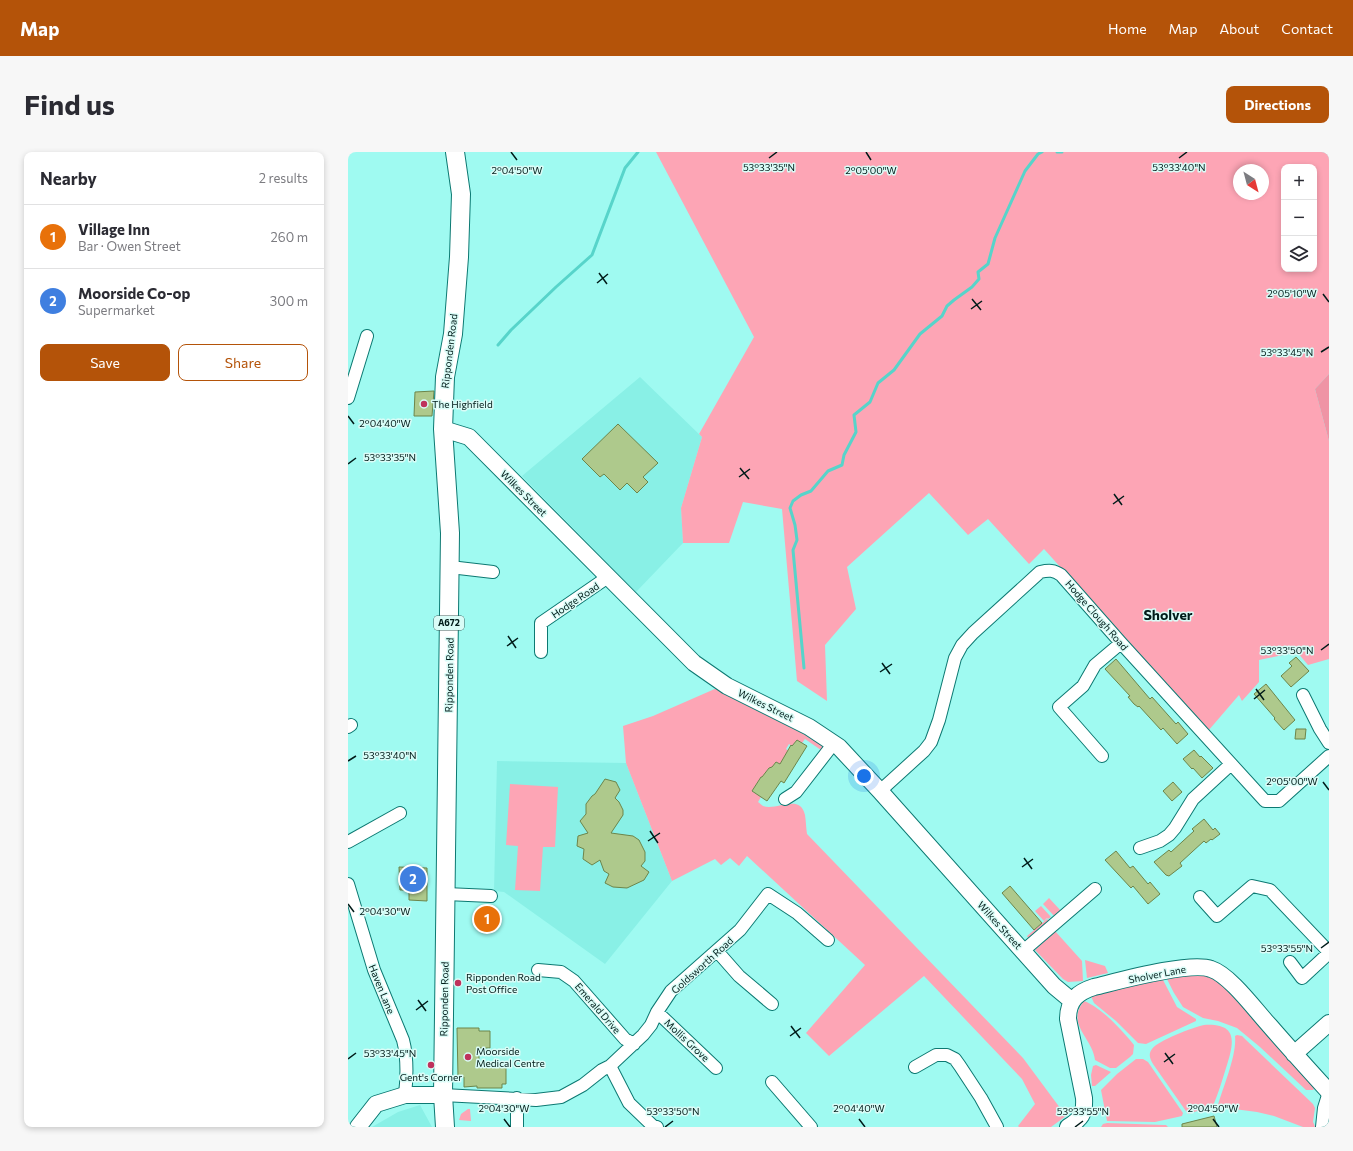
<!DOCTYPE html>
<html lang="en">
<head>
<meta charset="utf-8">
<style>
	body { margin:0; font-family:Commissioner,sans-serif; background:#f7f7f7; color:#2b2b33 }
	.controls { position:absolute; right:12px; top:12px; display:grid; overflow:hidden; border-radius:8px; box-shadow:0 2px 6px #0003 }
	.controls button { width:36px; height:36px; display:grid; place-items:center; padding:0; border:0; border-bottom:1px solid #e1e1e2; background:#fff; color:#2b2b33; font:20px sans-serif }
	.compass { position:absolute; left:885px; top:12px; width:36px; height:36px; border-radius:50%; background:#fff; box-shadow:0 2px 6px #0003; rotate:144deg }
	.you { position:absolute; left:516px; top:624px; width:14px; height:14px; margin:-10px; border:3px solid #fff; border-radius:50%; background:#1a73e8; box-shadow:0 0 0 6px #1a73e833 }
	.badge { display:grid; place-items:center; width:26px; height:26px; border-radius:50%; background:#b45309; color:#fff; font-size:13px; font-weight:700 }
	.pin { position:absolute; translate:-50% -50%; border:2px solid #fff; box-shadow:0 1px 4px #0006 }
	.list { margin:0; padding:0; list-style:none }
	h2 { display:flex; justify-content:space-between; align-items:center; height:52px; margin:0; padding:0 16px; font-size:17px }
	h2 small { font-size:13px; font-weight:400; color:#7c7c81 }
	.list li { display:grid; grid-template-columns:26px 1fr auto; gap:12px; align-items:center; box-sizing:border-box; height:64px; padding:0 16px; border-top:1px solid #e1e1e2 }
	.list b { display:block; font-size:15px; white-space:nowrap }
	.list p { margin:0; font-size:13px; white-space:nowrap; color:#7c7c81 }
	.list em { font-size:13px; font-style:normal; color:#7c7c81 }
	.actions { display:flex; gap:8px; padding:12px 16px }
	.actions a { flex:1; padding:9px 0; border:1px solid #b45309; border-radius:8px; text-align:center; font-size:14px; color:#b45309 }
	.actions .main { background:#b45309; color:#fff }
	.icon { flex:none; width:22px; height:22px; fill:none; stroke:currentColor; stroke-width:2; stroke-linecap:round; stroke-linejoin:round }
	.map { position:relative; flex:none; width:981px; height:975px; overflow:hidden; border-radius:8px }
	header { display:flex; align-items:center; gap:24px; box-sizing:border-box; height:56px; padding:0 20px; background:#b45309; color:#fff }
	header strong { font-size:19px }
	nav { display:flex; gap:22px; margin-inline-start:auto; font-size:14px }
	.intro { display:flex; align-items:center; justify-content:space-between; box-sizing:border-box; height:96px; padding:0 24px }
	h1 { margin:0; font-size:28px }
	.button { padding:10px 18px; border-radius:8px; background:#b45309; color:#fff; font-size:14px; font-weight:700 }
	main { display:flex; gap:24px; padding:0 24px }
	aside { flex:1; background:#fff; border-radius:8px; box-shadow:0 2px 6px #0003 }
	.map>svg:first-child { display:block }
	.built { fill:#89f0e6 }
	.green { fill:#fda5b5; fill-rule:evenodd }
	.forest { fill:#ef94a5 }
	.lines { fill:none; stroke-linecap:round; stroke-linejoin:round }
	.stream { stroke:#57d4ca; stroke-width:3 }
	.building { fill:#aec98c; stroke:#6c854a }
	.street-casing { stroke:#0c7972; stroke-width:14 }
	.secondary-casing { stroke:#0c7972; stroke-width:18 }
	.primary-casing { stroke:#0c7972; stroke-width:20 }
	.street { stroke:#fff; stroke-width:12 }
	.secondary { stroke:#fff; stroke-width:16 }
	.primary { stroke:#fff; stroke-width:18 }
	.ticks { fill:none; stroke:#001b19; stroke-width:1.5 }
	.poi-dot { fill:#bf315c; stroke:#dafcf7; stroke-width:1.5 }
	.labels { text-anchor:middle; stroke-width:3; stroke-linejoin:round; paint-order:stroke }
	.shield { fill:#dafcf7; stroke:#415e5c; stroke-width:1 }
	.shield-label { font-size:9px; font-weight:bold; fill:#001b19 }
	.street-label { font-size:10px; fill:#001b19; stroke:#dafcf7 }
	.poi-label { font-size:10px; fill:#001b19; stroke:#dafcf7; text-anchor:start }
	.district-label { font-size:14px; font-weight:bold; fill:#001b19; stroke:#dafcf7 }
	.ticks-label { font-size:10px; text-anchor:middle; fill:#001b19; stroke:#dafcf7; stroke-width:3; stroke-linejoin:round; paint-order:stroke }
</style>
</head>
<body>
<header>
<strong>Map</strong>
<nav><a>Home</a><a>Map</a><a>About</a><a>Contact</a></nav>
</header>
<div class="intro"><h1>Find us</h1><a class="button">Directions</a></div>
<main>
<aside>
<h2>Nearby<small>2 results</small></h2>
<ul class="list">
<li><span class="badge" style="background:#e8710a">1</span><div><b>Village Inn</b><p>Bar · Owen Street</p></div><em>260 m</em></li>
<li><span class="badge" style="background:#3f7fe0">2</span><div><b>Moorside Co-op</b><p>Supermarket</p></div><em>300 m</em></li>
</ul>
<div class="actions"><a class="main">Save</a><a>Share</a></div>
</aside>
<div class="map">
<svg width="981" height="975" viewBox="0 0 981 975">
	<rect width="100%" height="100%" fill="#9ffaf1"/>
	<path class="built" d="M292 225 354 285 333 356 335 391 288 440 174 324Z
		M149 609 278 611 324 729 257 812 156 740 146 739Z
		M72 953 84 975H24L50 960Z"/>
	<path class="green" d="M308 0H981V222L967 237 981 289V507L960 513 949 500 911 508V530L894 549 891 543 860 579 696 397 681 412 640 367 620 383 581 341 499 415 508 457 477 493 479 549 449 529 434 357 395 350 381 391H335L333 356 354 285 351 282 406 185ZM936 15H966V117H936ZM891 18H915V42H891Z
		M369 536 396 552 434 568 459 581 474 593 475 595 473 598 457 587 454 591 449 588 444 594 441 592 438 597 441 599 432 612 428 610 425 615 421 616 419 618 420 629 413 625 404 639 413 645 410 650C412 651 413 653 415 654 429 659 452 641 457 663 458 669 458 676 459 682L675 906 718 964 703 975H671L670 974 687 952 674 927 576 824 481 904 458 881 517 813 399 704 391 714 382 706 373 713 367 707 324 729 278 611 275 574 305 564Z
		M162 632 210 635 207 695H195L192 739 167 738 170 694 158 693Z
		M701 746 714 760 708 766 695 752Z
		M693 754 703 765 700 767 699 766 696 769 687 759Z
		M699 767 701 769 681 787 679 784Z
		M707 779 734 809 735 829 720 830 715 827 687 798Z
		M737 808 757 814 760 821 739 826Z
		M829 823H860L874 831 967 935 965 938H958L912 895 889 876 870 869 855 866 835 855 826 841 819 827V825Z
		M814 826 829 855 848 867V869L798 892 790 891 768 869 746 851 742 842Z
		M736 849C754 856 774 878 786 893L785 902 782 905 768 916H762L747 908C745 886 717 872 736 849Z
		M856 873C891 871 886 891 878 916 874 929 870 942 865 954L840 962 805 912C802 907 800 902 804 897 809 889 846 875 856 873Z
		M889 883 894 884 897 887 965 952 967 956 965 970 966 972 967 975H955L926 964 909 960 871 955 870 953C875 935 889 903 887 884Z
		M788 907H795L800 910 835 961 834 964 807 970 759 969 753 938 769 922Z
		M748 913 763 920 747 934H744L743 923 745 914Z
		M120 957H122L123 969 111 968 113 962Z
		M759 971 816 973H818L820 975H753L755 972Z"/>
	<path class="forest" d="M981 222V289L967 237Z"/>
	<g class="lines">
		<path class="stream" d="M709 0H714
			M150 193 163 178 208 135 244 103 277 16 290 0
			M456 516 445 398 449 388 447 373 442 356 445 349 453 343 463 339 480 319 494 313 496 303 508 280 506 263 522 250 530 231 546 218 572 182 594 164 599 154 606 148 624 135 631 127 630 120 640 112 647 86 677 19 690 2 694 0"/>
	</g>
	<path class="building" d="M86 239 84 264H66L67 240Z
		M270 272 310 311 295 325 300 330 289 341 279 331 272 338 256 322 252 325 234 307Z
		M948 505 961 519 943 535 933 524 944 514 941 511Z
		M768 507 802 547 804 545 828 572 830 570 840 582 829 592 815 576 813 578 791 554 790 555 786 552 780 545 782 544 757 517Z
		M918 532 947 568 936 578 926 567 927 566 906 542Z
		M948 577H958L957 587H947Z
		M449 588 459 594 436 631 433 629 419 649 404 639 413 625H414L421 616 424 615 428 610 432 612 443 593 444 594Z
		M846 598 852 605 853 604 865 616 854 626 845 616 844 617 835 607Z
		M257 627 268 630 272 638 267 646 271 650 275 658V663L263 681 285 684 291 688 297 700V709L293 714 301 720 296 728 279 736 265 735 257 731 261 722 256 719 252 708 244 713 235 707 236 697 229 694 230 684 240 681 232 669 238 662V652L244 644 247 642Z
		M825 630 834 640 824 649 815 639Z
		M856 667 865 678 867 676 872 682 864 688 863 687 858 691 856 689 832 711 834 714 821 724 818 723 806 710 821 698 823 700 846 679 844 677Z
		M768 699 782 716 785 714 800 732 802 730 812 742 800 752 785 734 783 736 757 708Z
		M51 715 79 716V749L61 748V738H52Z
		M662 734 694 771 686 778 654 741Z
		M109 876H131V879H142V896H131V915H158V932H154V936H129V934L116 935V925H110Z
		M866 964 869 975H834V972Z"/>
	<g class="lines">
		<g class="street-casing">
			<path id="street" d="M0 246 19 184
				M102 415 145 420
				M193 500V471L260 425
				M955 543 972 577 981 591
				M0 575 3 573
				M754 604 711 555 735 534 747 513 773 491
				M532 639 576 599 583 590 591 568 607 506 614 493 625 481 692 420C701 418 706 418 713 423L773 491 917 649H931L981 604
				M437 647 448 640 486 591
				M0 690 52 661
				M792 696 812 689 821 683 827 676 845 647 883 612
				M0 732 26 818 55 888C60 907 59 925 57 943
				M98 742 143 744
				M852 745 869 764 904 734 922 738 981 800
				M369 799 391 824 424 852
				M675 799 747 737
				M942 810 954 826 981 801
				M190 818 213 820 226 829 277 887 286 892
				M309 860 368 916
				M262 914 281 951 305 974 309 975
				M567 915 588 903H599L607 907 612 914 633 946 649 975
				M424 930 463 975
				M95 943 188 948 213 945 235 933 254 918 262 914 295 883 303 873 309 860 323 839 392 778 420 742 449 761 480 788
				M169 946V975
				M974 975 976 956 981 940"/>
		</g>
		<g class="secondary-casing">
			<path id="secondary" d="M95 277 121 285 346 511 379 534 461 575 491 595 532 639 706 834 724 849
				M946 902 981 871
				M10 975 28 952 57 943H95
				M720 975C733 967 737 962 736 946L720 867C720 848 730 840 746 835 771 829 842 809 863 817 882 823 908 859 922 874 941 896 961 918 981 940"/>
		</g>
		<g class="primary-casing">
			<path id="primary" d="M97 975 95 943 102 381 95 277 97 225 105 182 111 105 113 42 107 0"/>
		</g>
		<use href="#street" class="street"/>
		<use href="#secondary" class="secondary"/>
		<use href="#primary" class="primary"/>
	</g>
	<path class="ticks" d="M163 0 169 8M518 0 523 8M421 6 429 0M831 6 839 0M251 121 259 132M249 131 260 122M975 142 981 150M624 147 633 158M623 157 634 149M973 200 981 195M0 264 6 272M0 312 8 306M392 316 401 327M391 325 402 317M766 342 774 353M765 352 776 344M160 484 168 496M159 494 170 486M973 498 981 492M534 511 542 522M532 520 544 512M908 537 916 548M906 547 917 538M0 609 8 604M975 630 981 638M302 679 310 691M300 689 312 681M676 706 684 717M674 715 685 707M0 752 6 760M973 796 981 790M70 848 78 859M68 858 80 849M443 874 452 886M442 884 453 876M817 901 825 912M0 907 8 901M816 910 827 902M156 967 162 975M511 967 517 975M865 967 871 975M317 975 325 969M727 975 735 969"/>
	<g class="poi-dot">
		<circle cx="76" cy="252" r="4"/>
		<circle cx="110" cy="831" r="4"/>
		<circle cx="120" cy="905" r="4"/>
		<circle cx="83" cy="913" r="4"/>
	</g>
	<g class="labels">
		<rect class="shield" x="86" y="464" width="30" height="14" rx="3"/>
		<g class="shield-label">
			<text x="101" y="474">A672</text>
		</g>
		<g class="street-label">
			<text transform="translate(101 199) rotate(-83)" y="4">Ripponden Road</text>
			<text transform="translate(176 341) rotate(45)" y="4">Wilkes Street</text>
			<text transform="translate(227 448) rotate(-34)" y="4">Hodge Road</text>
			<text transform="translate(749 463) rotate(49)" y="4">Hodge Clough Road</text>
			<text transform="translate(101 523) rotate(-89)" y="4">Ripponden Road</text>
			<text transform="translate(418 553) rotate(26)" y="4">Wilkes Street</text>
			<text transform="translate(652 773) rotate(48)" y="4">Wilkes Street</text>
			<text transform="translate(354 813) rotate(-42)" y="4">Goldsworth Road</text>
			<text transform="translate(809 822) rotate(-11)" y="4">Sholver Lane</text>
			<text transform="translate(34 837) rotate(68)" y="4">Haven Lane</text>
			<text transform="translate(96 847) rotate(-89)" y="4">Ripponden Road</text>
			<text transform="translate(250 856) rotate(49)" y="4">Emerald Drive</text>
			<text transform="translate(339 888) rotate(43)" y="4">Mollis Grove</text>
		</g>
		<g class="poi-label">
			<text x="84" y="256">The Highfield</text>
			<text x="118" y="829">Ripponden Road<tspan x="118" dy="12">Post Office</tspan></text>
			<text x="128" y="903">Moorside<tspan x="128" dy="12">Medical Centre</tspan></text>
			<text x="83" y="929" text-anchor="middle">Gent's Corner</text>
		</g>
		<g class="district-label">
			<text x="820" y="468">Sholver</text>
		</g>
	</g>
	<g class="ticks-label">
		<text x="421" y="19">53°33'35"N</text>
		<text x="831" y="19">53°33'40"N</text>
		<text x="169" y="22">2°04'50"W</text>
		<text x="523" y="22">2°05'00"W</text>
		<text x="944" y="145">2°05'10"W</text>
		<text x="939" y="204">53°33'45"N</text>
		<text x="37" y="275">2°04'40"W</text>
		<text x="42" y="309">53°33'35"N</text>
		<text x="939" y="502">53°33'50"N</text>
		<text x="42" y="607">53°33'40"N</text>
		<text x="944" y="633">2°05'00"W</text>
		<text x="37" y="763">2°04'30"W</text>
		<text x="939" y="800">53°33'55"N</text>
		<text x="42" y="905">53°33'45"N</text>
		<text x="156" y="960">2°04'30"W</text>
		<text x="511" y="960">2°04'40"W</text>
		<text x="865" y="960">2°04'50"W</text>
		<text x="325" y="963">53°33'50"N</text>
		<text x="735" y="963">53°33'55"N</text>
	</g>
</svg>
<div class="controls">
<button>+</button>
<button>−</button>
<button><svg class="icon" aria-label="layers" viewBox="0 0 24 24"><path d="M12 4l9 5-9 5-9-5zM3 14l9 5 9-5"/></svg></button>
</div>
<svg class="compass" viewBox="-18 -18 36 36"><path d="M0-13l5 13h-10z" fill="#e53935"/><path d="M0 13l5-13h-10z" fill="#7c7c81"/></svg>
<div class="you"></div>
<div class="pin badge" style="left:139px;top:767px;background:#e8710a">1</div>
<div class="pin badge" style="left:65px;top:727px;background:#3f7fe0">2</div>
</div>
</main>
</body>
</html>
